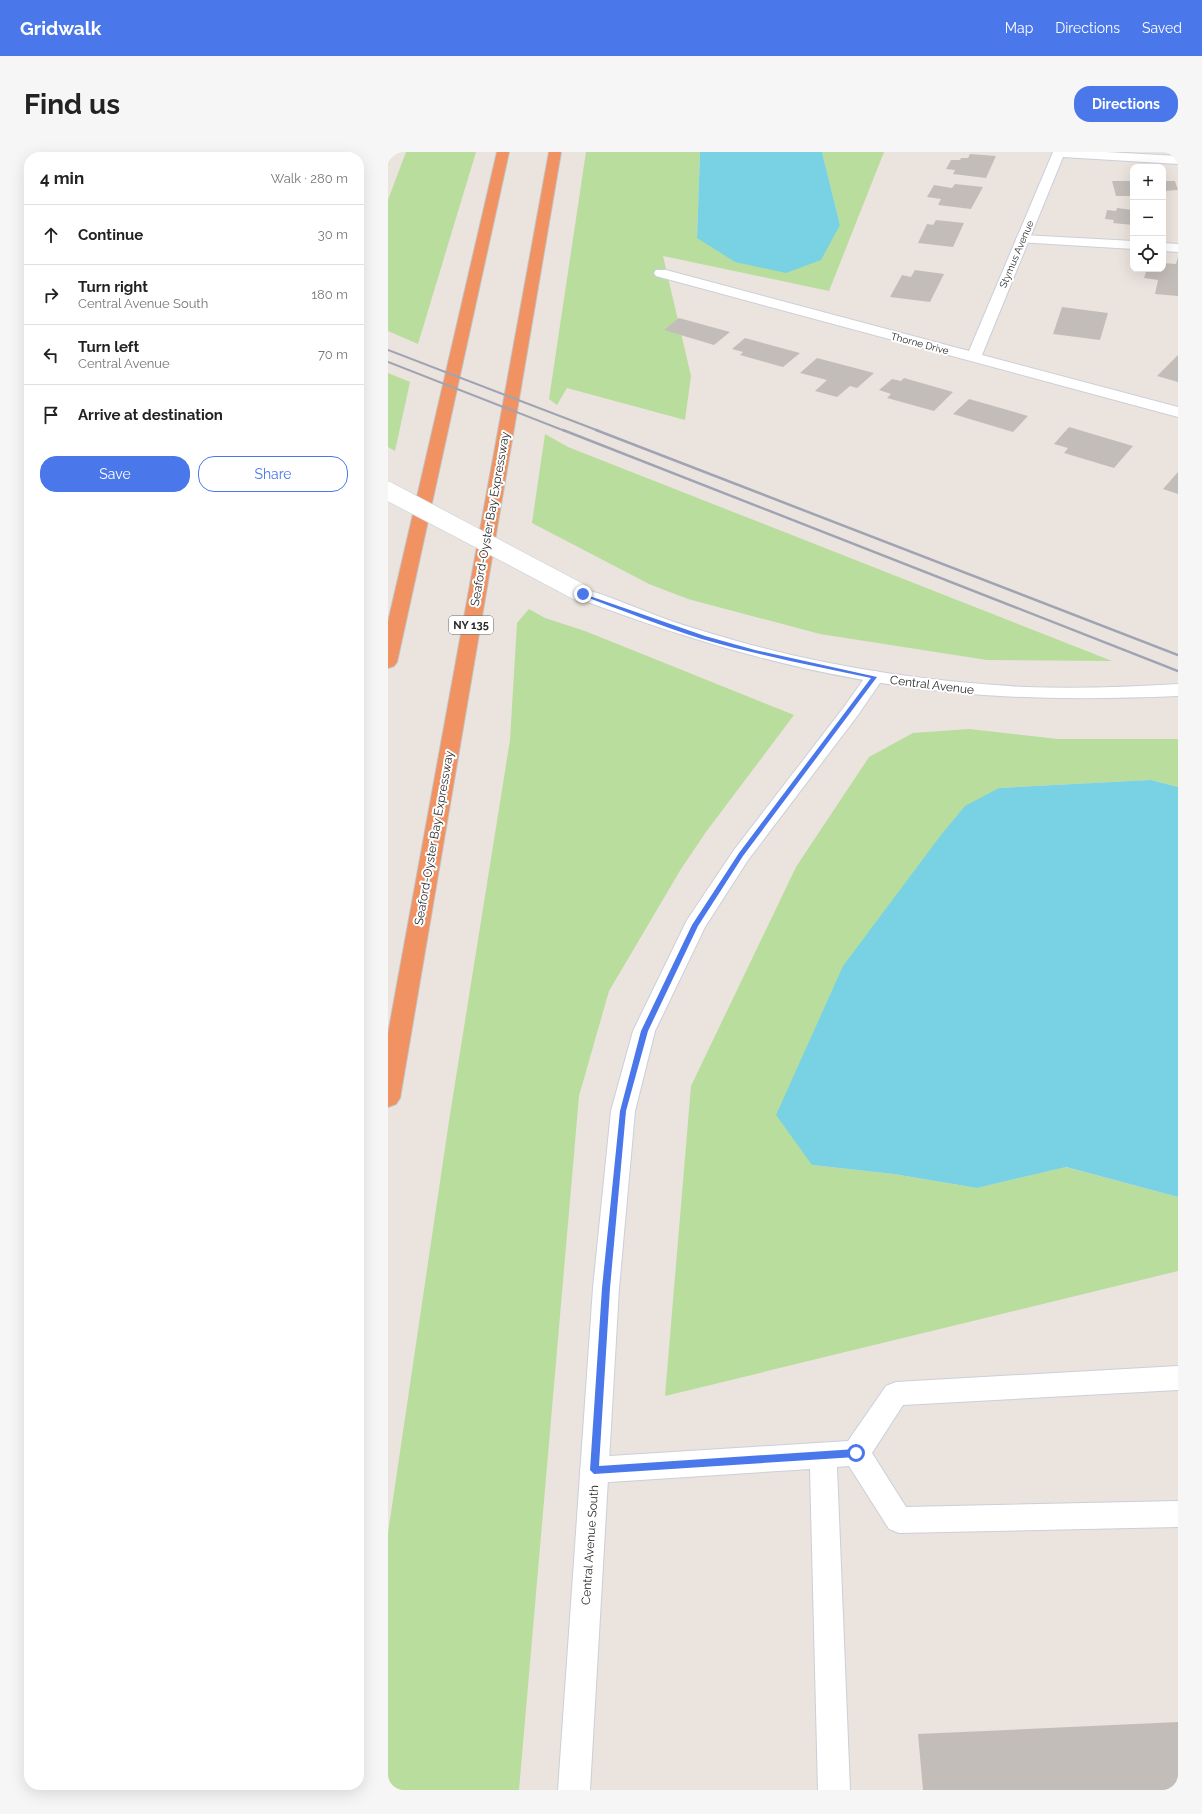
<!DOCTYPE html>
<html lang="en">
<head>
<meta charset="utf-8">
<style>
	body { margin:0; font-family:Raleway,sans-serif; background:#f6f6f6; color:#222 }
	.controls { position:absolute; right:12px; top:12px; display:grid; overflow:hidden; border-radius:8px; box-shadow:0 4px 16px #0002 }
	.controls button { width:36px; height:36px; display:grid; place-items:center; padding:0; border:0; border-bottom:1px solid #e0e0e0; background:#fff; color:#222; font:20px sans-serif }
	.stop { position:absolute; width:12px; height:12px; margin:-9px; border:3px solid #4a77ea; border-radius:50%; background:#fff }
	.stop.end { background:#4a77ea; border-color:#fff; box-shadow:0 1px 4px #0008 }
	.list { margin:0; padding:0; list-style:none }
	h2 { display:flex; justify-content:space-between; align-items:center; height:52px; margin:0; padding:0 16px; font-size:17px }
	h2 small { font-size:13px; font-weight:400; color:#767676 }
	.list li { display:grid; grid-template-columns:26px 1fr auto; gap:12px; align-items:center; box-sizing:border-box; height:60px; padding:0 16px; border-top:1px solid #e0e0e0 }
	.list b { display:block; font-size:15px; white-space:nowrap }
	.list p { margin:0; font-size:13px; white-space:nowrap; color:#767676 }
	.list em { font-size:13px; font-style:normal; color:#767676 }
	.actions { display:flex; gap:8px; padding:12px 16px }
	.actions a { flex:1; padding:9px 0; border:1px solid #4a77ea; border-radius:16px; text-align:center; font-size:14px; color:#4a77ea }
	.actions .main { background:#4a77ea; color:#fff }
	.icon { flex:none; width:22px; height:22px; fill:none; stroke:currentColor; stroke-width:2; stroke-linecap:round; stroke-linejoin:round }
	.map { position:relative; flex:none; width:790px; height:1638px; overflow:hidden; border-radius:16px }
	header { display:flex; align-items:center; gap:24px; box-sizing:border-box; height:56px; padding:0 20px; background:#4a77ea; color:#fff }
	header strong { font-size:19px }
	nav { display:flex; gap:22px; margin-inline-start:auto; font-size:14px }
	.intro { display:flex; align-items:center; justify-content:space-between; box-sizing:border-box; height:96px; padding:0 24px }
	h1 { margin:0; font-size:28px }
	.button { padding:10px 18px; border-radius:16px; background:#4a77ea; color:#fff; font-size:14px; font-weight:700 }
	main { display:flex; gap:24px; padding:0 24px }
	aside { flex:1; background:#fff; border-radius:16px; box-shadow:0 4px 16px #0002 }
	.map>svg:first-child { display:block }
	.green { fill:#b9dd9d }
	.water { fill:#78d2e4 }
	.building { fill:#c3bdb9 }
	.lines { fill:none; stroke-linecap:round; stroke-linejoin:round }
	.service-casing { stroke:#cbcfda; stroke-width:2 }
	.minor-casing { stroke:#cbcfda; stroke-width:2 }
	.secondary-casing { stroke:#cbcfda; stroke-width:2 }
	.motorway-casing { stroke:#c3c3c3; stroke-width:2 }
	.service { fill:#fff; fill-rule:evenodd }
	.minor { fill:#fff; fill-rule:evenodd }
	.secondary { fill:#fff; fill-rule:evenodd }
	.motorway { fill:#f09262; fill-rule:evenodd }
	.rail-far1 { stroke:#a0a4b2; stroke-width:2 }
	.rail { stroke:#a0a4b2; stroke-width:2.5 }
	.secondary-bridge-casing { stroke:#cbcfda; stroke-width:19; stroke-linecap:butt }
	.secondary-bridge { stroke:#fff; stroke-width:18 }
	.route { fill:#4a77ea }
	.labels { text-anchor:middle; stroke-width:4; stroke-linejoin:round; paint-order:stroke }
	.far-street-label { font-size:10px; fill:#2a2a2a; stroke:#fff }
	.shield { fill:#fff; stroke:#6a6a6a; stroke-width:1 }
	.shield-label { font-size:11px; font-weight:bold; fill:#2a2a2a }
	.street-label { font-size:12px; fill:#2a2a2a; stroke:#fff }
</style>
</head>
<body>
<header>
<strong>Gridwalk</strong>
<nav><a>Map</a><a>Directions</a><a>Saved</a></nav>
</header>
<div class="intro"><h1>Find us</h1><a class="button">Directions</a></div>
<main>
<aside>
<h2>4 min<small>Walk · 280 m</small></h2>
<ul class="list">
<li><svg class="icon" aria-label="ahead" viewBox="0 0 24 24"><path d="M12 20V5M6 11l6-6 6 6"/></svg><div><b>Continue</b></div><em>30 m</em></li>
<li><svg class="icon" aria-label="right" viewBox="0 0 24 24"><path d="M7 20v-9h11M14 6l5 5-5 5"/></svg><div><b>Turn right</b><p>Central Avenue South</p></div><em>180 m</em></li>
<li><svg class="icon" aria-label="left" viewBox="0 0 24 24"><path d="M17 20v-9H6M10 6l-5 5 5 5"/></svg><div><b>Turn left</b><p>Central Avenue</p></div><em>70 m</em></li>
<li><svg class="icon" aria-label="arrive" viewBox="0 0 24 24"><path d="M6 21V4h12l-3 4 3 4H6"/></svg><div><b>Arrive at destination</b></div></li>
</ul>
<div class="actions"><a class="main">Save</a><a>Share</a></div>
</aside>
<div class="map">
<svg width="790" height="1638" viewBox="0 0 790 1638">
	<rect width="100%" height="100%" fill="#ebe3dd"/>
	<path class="green" d="M18 0H88L30 192 0 179V48Z
		M198 0H312L309 86 452 73 434 0H496L441 139 275 104 303 224 297 268 179 236 169 253 161 247Z
		M0 221 22 230 7 299 0 295Z
		M157 282 180 295 724 509 599 508 432 482 300 447 261 432 144 371Z
		M141 457 157 466 197 479 406 563 318 680 293 717 221 839 191 944 131 1638H0V1381L61 969 122 588 129 471Z
		M581 577 670 587H790V635L763 628 611 636 424 1013 506 1022 589 1036 677 1015 790 1045V1119L277 1244 303 934 408 715 481 605 525 581Z"/>
	<path class="water" d="M312 0H434L452 73 433 108 398 121 347 110 309 86Z
		M763 628 790 635V1045L678 1015 589 1036 506 1022 424 1013 388 963 455 814 553 683 577 654 611 636Z"/>
	<path class="building" d="M0 0H5L0 14Z
		M582 2 608 4 598 26 565 22 567 18 558 17 563 8H572L573 6H580Z
		M724 29H745V44H728Z
		M775 29H787L790 38 775 39Z
		M567 32 595 35 583 57 550 53 553 47 539 45 546 33 564 36Z
		M729 56 745 58V73L725 71 726 68 717 67 719 58 728 59Z
		M548 68 576 71 565 95 530 91 539 72 545 73Z
		M790 105V144L767 142 770 128 756 126 759 117H775V111L788 112Z
		M527 118 556 122 542 150 502 145 514 123 523 125Z
		M674 155 720 161 712 188 665 182Z
		M291 166 342 180 326 193 276 178Z
		M357 186 412 201 395 215 352 203 355 200 344 197Z
		M790 203V230L769 224Z
		M429 206 486 221 469 236 462 234 449 245 427 239 439 228 412 221Z
		M516 226 565 240 546 259 499 246 503 242 491 238 504 227 513 229Z
		M581 247 640 264 625 280 565 262Z
		M681 275 745 294 726 316 676 301 680 296 666 292Z
		M790 320V342L775 337Z
		M790 1570V1638H535L530 1582Z"/>
	<g class="lines">
		<g class="service-casing">
			<path id="service" d="M635 83 745 89V97L630 90 628 87 630 84Z
				M775 91 790 92V100L775 99Z
				M790 1214V1238L515 1253 484 1301 518 1355 790 1349V1375L511 1381 501 1377 461 1314 449 1315 462 1638H430L422 1317 206 1331 196 1327 192 1318 196 1309 206 1305 460 1289 498 1234 508 1230Z"/>
		</g>
		<g class="minor-casing">
			<path id="minor" d="M665 0H718L790 4V12L675 5 594 203 790 255V265L268 124 266 121 268 118H278L581 199Z
				M487 519 494 521 496 525 470 563 360 708 317 775 267 879 247 959 231 1136 202 1638H170L205 1136 223 959 245 879 299 768 346 698 456 555 480 521Z"/>
		</g>
		<g class="secondary-casing">
			<path id="secondary" d="M195 437C219 443 243 454 267 463 292 473 319 480 345 488 440 515 539 530 637 535 688 537 739 535 790 532V544C714 547 638 548 562 540 431 527 311 492 189 446L186 442 189 438Z"/>
		</g>
		<g class="motorway-casing">
			<path id="motorway" d="M109 0H121L9 510 6 514 0 516V470Z
				M161 0H173L12 946 8 952 0 955V882Z"/>
		</g>
		<use href="#service" class="service"/>
		<use href="#minor" class="minor"/>
		<use href="#secondary" class="secondary"/>
		<use href="#motorway" class="motorway"/>
		<path class="rail-far1" d="M0 198 211 279
			M0 210 177 279"/>
		<path class="rail" d="M175 278 790 519
			M208 278 790 503"/>
		<g class="secondary-bridge-casing">
			<path id="secondary-bridge" d="M0 339 195 442"/>
		</g>
		<use href="#secondary-bridge" class="secondary-bridge"/>
	</g>
	<path class="route" d="M193 441 317 484 367 498 489 525 355 704 310 774 260 879 238 959 222 1136 211 1314 468 1297 473 1301 468 1305 206 1322 202 1318 214 1136 232 959 253 879 304 773 351 701 483 526C426 514 369 503 314 487 273 474 233 458 193 443Z"/>
	<g class="labels">
		<g class="far-street-label">
			<text transform="translate(628 102) rotate(-67)" y="4">Stymus Avenue</text>
			<text transform="translate(532 191) rotate(15)" y="4">Thorne Drive</text>
		</g>
		<rect class="shield" x="61" y="464" width="44" height="18" rx="3"/>
		<g class="shield-label">
			<text x="83" y="477">NY 135</text>
		</g>
		<g class="street-label">
			<text transform="translate(102 367) rotate(-80)" y="4">Seaford-Oyster Bay Expressway</text>
			<text transform="translate(544 533) rotate(7)" y="4">Central Avenue</text>
			<text transform="translate(46 686) rotate(-80)" y="4">Seaford-Oyster Bay Expressway</text>
			<text transform="translate(202 1393) rotate(-86)" y="4">Central Avenue South</text>
		</g>
	</g>
</svg>
<div class="controls">
<button>+</button>
<button>−</button>
<button><svg class="icon" aria-label="locate" viewBox="0 0 24 24"><circle cx="12" cy="12" r="6"/><path d="M12 2v4M12 18v4M2 12h4M18 12h4"/></svg></button>
</div>
<div class="stop" style="left:468px;top:1301px"></div>
<div class="stop end" style="left:195px;top:442px"></div>
</div>
</main>
</body>
</html>
